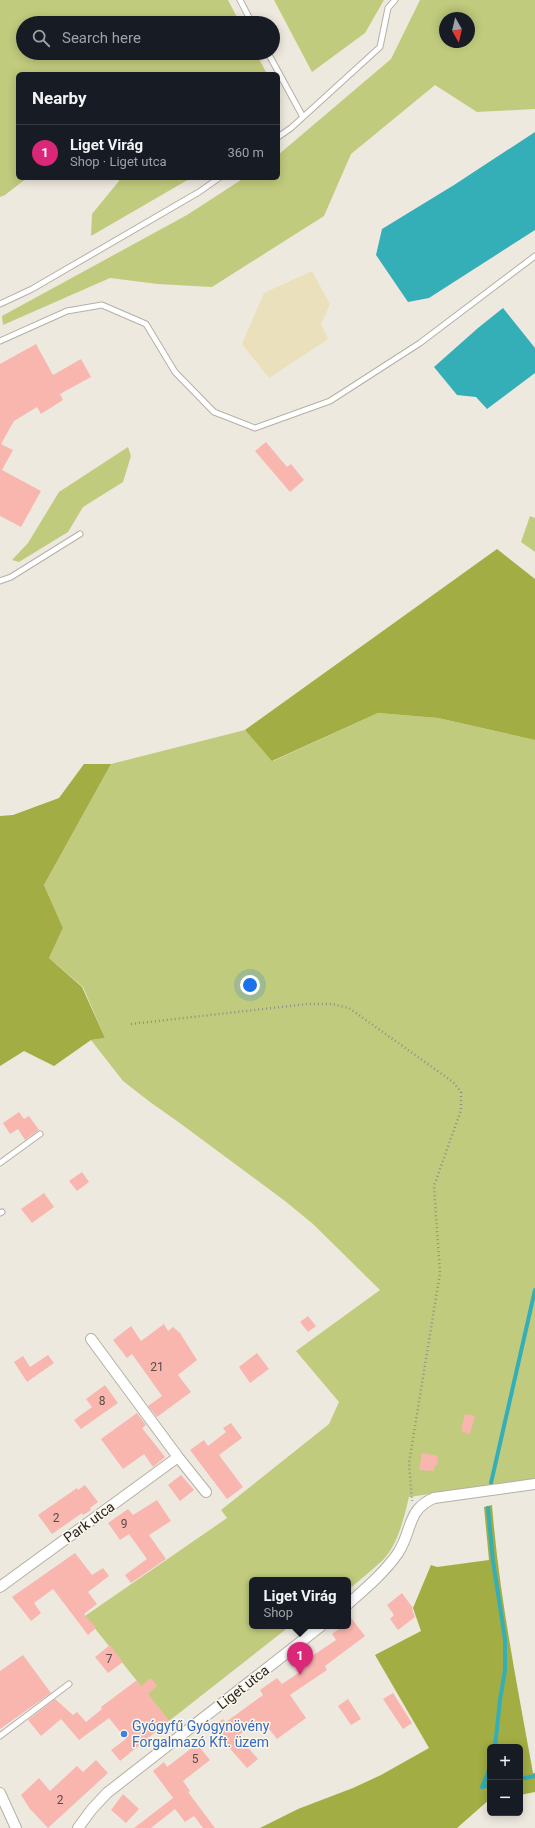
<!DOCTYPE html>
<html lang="en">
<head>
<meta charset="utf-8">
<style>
	body { margin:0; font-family:Roboto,sans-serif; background:#242831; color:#f1f3f6 }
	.controls { position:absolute; right:12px; bottom:12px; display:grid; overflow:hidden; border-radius:6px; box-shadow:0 2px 10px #0003 }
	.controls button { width:36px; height:36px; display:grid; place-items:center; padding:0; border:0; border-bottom:1px solid #363941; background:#171b24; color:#f1f3f6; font:20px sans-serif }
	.compass { position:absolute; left:439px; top:12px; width:36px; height:36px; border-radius:50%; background:#171b24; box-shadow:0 2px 10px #0003; rotate:172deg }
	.you { position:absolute; left:250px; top:985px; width:14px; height:14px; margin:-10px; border:3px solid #fff; border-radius:50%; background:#1a73e8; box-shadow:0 0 0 6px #1a73e833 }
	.badge { display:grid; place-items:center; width:26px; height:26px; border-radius:50%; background:#db2777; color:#fff; font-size:13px; font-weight:700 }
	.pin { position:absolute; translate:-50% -33px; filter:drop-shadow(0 1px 2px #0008) }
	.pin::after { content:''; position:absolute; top:21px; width:14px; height:12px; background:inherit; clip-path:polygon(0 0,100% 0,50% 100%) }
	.popup { position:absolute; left:249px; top:1577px; width:102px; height:52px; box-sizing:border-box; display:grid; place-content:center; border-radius:6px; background:#171b24; filter:drop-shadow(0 1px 3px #0005); font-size:13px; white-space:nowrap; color:#9ea1a6 }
	.popup b { font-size:15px; color:#f1f3f6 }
	.popup::after { content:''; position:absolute; left:50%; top:100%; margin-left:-8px; border:8px solid transparent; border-top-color:#171b24 }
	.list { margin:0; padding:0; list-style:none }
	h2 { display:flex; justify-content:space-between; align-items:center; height:52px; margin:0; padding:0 16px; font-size:17px }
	h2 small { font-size:13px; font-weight:400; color:#9ea1a6 }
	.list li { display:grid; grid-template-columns:26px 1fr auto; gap:12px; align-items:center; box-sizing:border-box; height:56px; padding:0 16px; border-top:1px solid #363941 }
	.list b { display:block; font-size:15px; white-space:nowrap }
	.list p { margin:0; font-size:13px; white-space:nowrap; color:#9ea1a6 }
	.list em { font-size:13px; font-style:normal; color:#9ea1a6 }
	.icon { flex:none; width:22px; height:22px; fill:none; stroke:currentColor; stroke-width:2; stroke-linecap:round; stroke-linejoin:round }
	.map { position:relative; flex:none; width:535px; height:1828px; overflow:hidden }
	.search { position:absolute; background:#171b24; box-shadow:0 2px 10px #0003; left:16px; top:16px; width:264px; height:44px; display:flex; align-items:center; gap:10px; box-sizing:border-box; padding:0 14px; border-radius:22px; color:#9ea1a6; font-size:15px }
	.panel { position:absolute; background:#171b24; box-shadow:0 2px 10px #0003; left:16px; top:72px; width:264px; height:108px; border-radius:6px }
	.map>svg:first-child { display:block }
	.green { fill:#c1cb7d; fill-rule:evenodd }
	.forest { fill:#a2ad43 }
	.sand { fill:#eae0bb }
	.water { fill:#34aeb7 }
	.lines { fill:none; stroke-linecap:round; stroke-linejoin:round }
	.stream { stroke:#34aeb7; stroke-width:4 }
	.building { fill:#f8b6af }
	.lane-casing { stroke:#b5b0a5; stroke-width:7 }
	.street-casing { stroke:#b5b0a5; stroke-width:12 }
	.path { stroke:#938f87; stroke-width:2.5; stroke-dasharray:1 3; stroke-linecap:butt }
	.lane { stroke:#fff; stroke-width:5 }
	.street { stroke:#fff; stroke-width:10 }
	.shop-dot { fill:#3f7fe0; stroke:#fcf6eb; stroke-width:1.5 }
	.labels { text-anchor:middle; stroke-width:3; stroke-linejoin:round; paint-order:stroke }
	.number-label { font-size:12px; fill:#5c4a45 }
	.street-label { font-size:14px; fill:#282622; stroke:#fcf6eb }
	.shop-label { font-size:14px; fill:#366cbe; stroke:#fcf6eb; text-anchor:start }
</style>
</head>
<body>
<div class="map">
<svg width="535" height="1828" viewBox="0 0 535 1828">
	<rect width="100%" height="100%" fill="#eee9de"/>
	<path class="green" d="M0 0H228L240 23H23V53H256L267 74H18V178H27L5 195 0 197Z
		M274 0H384L365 33 312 72Z
		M420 0H535V109L477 112 435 85 351 154 324 216 212 287 158 284 110 278 3 325 2 316 187 215 244 178H278V155L391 59ZM445 18H469V42H445Z
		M118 178H191L91 236 92 214 119 181Z
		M128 447 131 456 123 482 83 507 68 532 19 562 12 560 28 543 59 492Z
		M530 516 535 518V552L521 542Z
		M378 713 438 718 535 740V1479L409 1497C404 1518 398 1544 383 1560 372 1570 360 1580 348 1590V1580H252V1626H290L169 1721 85 1616 227 1518 221 1510 329 1424 339 1402 296 1351 380 1290 313 1224 285 1201 177 1121 150 1102 123 1081 91 1040 105 1038 83 987 49 958 63 928 44 885 111 764 245 730 273 761Z"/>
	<path class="forest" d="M497 549 535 579V740L438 718 378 713 272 761 245 730Z
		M84 764H111L44 885 63 928 49 958 82 987 105 1038 91 1040 54 1066 24 1051 0 1066V816L13 815 59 798Z
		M492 1505C499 1595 517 1684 533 1773H535V1792L520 1795V1747H490V1799L457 1828H260L298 1809 353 1788 381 1775 429 1748 375 1655 421 1631 413 1608 431 1565 437 1567 489 1560 484 1507Z"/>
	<path class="sand" d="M312 271 330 304 321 324 328 339 269 378 242 344 264 293Z"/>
	<path class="water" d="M535 132V230L429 298 408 302 376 255 382 229 454 185Z
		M503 308 535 348V373L487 409 476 397 457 395 434 367 478 328Z"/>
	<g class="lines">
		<path class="stream" d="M491 1483 535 1290
			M488 1508 493 1561 505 1639V1670L500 1700 495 1747
			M520 1779 535 1776
			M482 1787 490 1768
			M482 1787 490 1785"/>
	</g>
	<path class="building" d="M36 344 53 375 81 359 91 377 60 394 63 400 41 414 37 407 14 421 1 444 13 450 2 470 41 491 21 527 0 516V364Z
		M266 442 287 467 291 464 304 480 290 492 255 451Z
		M19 1112 24 1119 29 1116 39 1130 25 1140 18 1129 10 1134 3 1123Z
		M82 1172 89 1182 77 1191 69 1181Z
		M44 1193 54 1207 32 1223 21 1209Z
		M308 1316 316 1326 308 1332 300 1322Z
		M164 1324 168 1331 173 1327 180 1333 197 1360 178 1375 191 1392 157 1417 148 1406 162 1396 132 1354 127 1358 113 1340 131 1326 141 1341Z
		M257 1353 269 1369 250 1383 239 1367Z
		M48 1355 54 1363 27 1382 14 1362 23 1356 30 1367Z
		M105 1385 118 1403 81 1429 74 1420 92 1407 86 1399Z
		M137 1413 146 1425 142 1428 165 1457 153 1467 144 1454 123 1469 101 1439Z
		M465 1414 475 1416 470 1434 461 1431Z
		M231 1423 242 1438 219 1455 243 1487 227 1499 190 1450 204 1440 208 1446 226 1432 223 1428Z
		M422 1453 438 1456 437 1465 434 1467V1471L419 1470Z
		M181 1475 194 1490 180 1501 168 1485Z
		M85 1485 98 1502 90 1508 91 1510 83 1515 82 1513 52 1534 38 1515 77 1488 78 1490Z
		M157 1500 171 1521 149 1535 166 1559 131 1583 125 1575 147 1559 129 1534 120 1540 108 1523 128 1509 133 1515Z
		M75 1553 92 1575 103 1568 109 1576 88 1592 97 1604 84 1614 96 1628 88 1635 53 1589 34 1603 41 1613 31 1621 12 1597Z
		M402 1593 413 1608 412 1609 415 1617 398 1630 390 1619 394 1615 387 1605Z
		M348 1614 365 1636 325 1666 327 1670 290 1695 306 1718 277 1739 266 1725 262 1728 257 1721 238 1736 258 1759 247 1768 211 1727 223 1719 226 1722 263 1695 260 1690 277 1678 282 1684 303 1670 299 1665 336 1640 332 1634 343 1626H348Z
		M110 1645 123 1662 108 1673 95 1657Z
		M23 1655 51 1693 0 1729V1671Z
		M151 1678 157 1686 148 1694 169 1721 120 1761 111 1750 126 1739 109 1718 79 1740 61 1719 41 1736 28 1720 55 1699 73 1715 77 1712 86 1722 102 1709 101 1707 137 1680 141 1686Z
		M393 1693 412 1723 403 1729 383 1699Z
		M348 1699 361 1719 351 1725 338 1706Z
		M197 1744 210 1760 183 1781 190 1791 188 1792 215 1828H203L194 1816 185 1822 175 1809 151 1828H134L173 1798 153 1771 164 1762 167 1767Z
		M96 1760 108 1773 48 1828 30 1809 21 1795 39 1778 50 1791 77 1766 83 1772Z
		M123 1794 139 1809 126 1823 111 1810Z"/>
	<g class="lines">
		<g class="lane-casing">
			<path id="lane" d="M240 0 252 23
				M268 53 303 117
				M278 137 291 128 380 47 388 8 395 0
				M0 304 32 289 199 192 219 178
				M0 341 67 311 102 305 146 324 175 372 214 412 255 428 330 401 420 343 535 256
				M0 581 11 577 80 534
				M0 1163 40 1134
				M0 1213 2 1212
				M0 1736 69 1684"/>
		</g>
		<g class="street-casing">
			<path id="street" d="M178 1457 206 1492
				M0 1587 178 1457 91 1339
				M348 1604C366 1588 385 1572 398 1553 412 1532 407 1509 434 1498L535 1484
				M0 1793 16 1828
				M78 1828 92 1809 107 1793 321 1626"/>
		</g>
		<path class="path" d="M131 1024 307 1004H332L349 1008 453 1082 461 1092V1110L434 1186 440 1273 409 1463 412 1501"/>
		<use href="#lane" class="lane"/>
		<use href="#street" class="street"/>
	</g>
	<circle class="shop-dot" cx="124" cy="1734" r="4"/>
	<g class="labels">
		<g class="number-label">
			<text x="157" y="1371">21</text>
			<text x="102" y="1405">8</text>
			<text x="56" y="1522">2</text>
			<text x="124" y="1528">9</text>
			<text x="109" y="1663">7</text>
			<text x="195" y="1763">5</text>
			<text x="60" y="1804">2</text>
		</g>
		<g class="street-label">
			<text transform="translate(89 1522) rotate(-36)" y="5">Park utca</text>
			<text transform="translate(243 1687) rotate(-38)" y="5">Liget utca</text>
		</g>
		<g class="shop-label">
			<text x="132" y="1731">Gyógyfű Gyógynövény<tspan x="132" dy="16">Forgalmazó Kft. üzem</tspan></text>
		</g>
	</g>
</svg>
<div class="controls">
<button>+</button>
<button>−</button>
</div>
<svg class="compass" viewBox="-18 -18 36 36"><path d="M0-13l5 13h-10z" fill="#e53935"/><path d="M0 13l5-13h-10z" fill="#9ea1a6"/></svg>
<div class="you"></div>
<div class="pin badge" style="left:300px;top:1675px">1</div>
<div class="popup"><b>Liget Virág</b>Shop</div>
<div class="search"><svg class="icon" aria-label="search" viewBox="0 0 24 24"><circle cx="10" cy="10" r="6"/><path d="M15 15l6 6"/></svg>Search here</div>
<section class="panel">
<h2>Nearby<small></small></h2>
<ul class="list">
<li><span class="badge">1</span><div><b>Liget Virág</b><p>Shop · Liget utca</p></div><em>360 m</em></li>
</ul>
</section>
</div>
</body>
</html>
